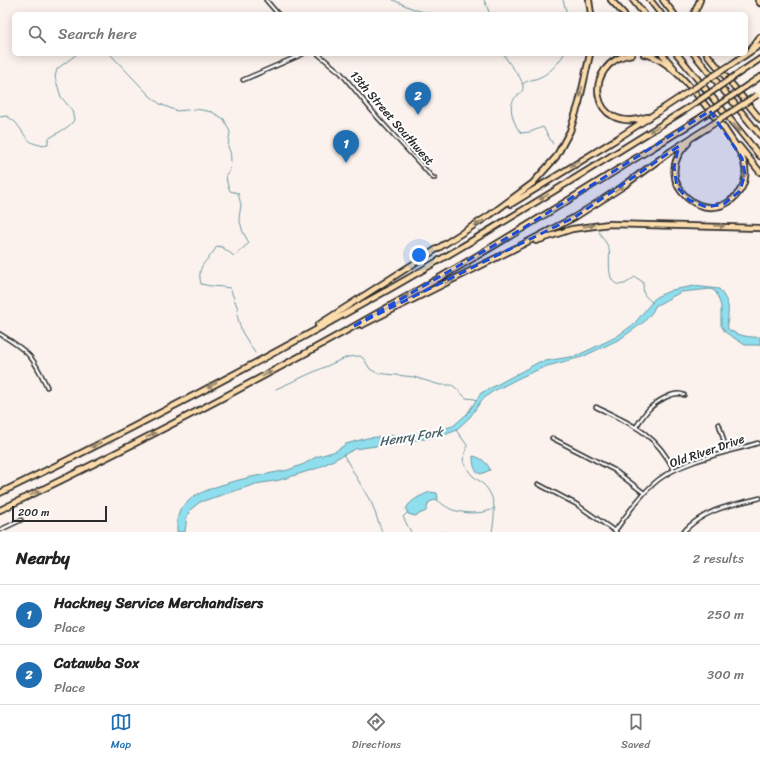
<!DOCTYPE html>
<html lang="en">
<head>
<meta charset="utf-8">
<style>
	body { margin:0; font-family:Sriracha,sans-serif; background:#f2f2f2; color:#222 }
	.scale { position:absolute; left:12px; bottom:10px; width:95px; box-sizing:border-box; padding-left:4px; border:2px solid #2b2b2b; border-top:0; font-size:11px; line-height:14px; white-space:nowrap; color:#2b2b2b; -webkit-text-stroke:3px #fff; paint-order:stroke }
	.you { position:absolute; left:419px; top:255px; width:14px; height:14px; margin:-10px; border:3px solid #fff; border-radius:50%; background:#1a73e8; box-shadow:0 0 0 6px #1a73e833 }
	.badge { display:grid; place-items:center; width:26px; height:26px; border-radius:50%; background:#1f6fb2; color:#fff; font-size:13px; font-weight:700 }
	.pin { position:absolute; translate:-50% -33px; filter:drop-shadow(0 1px 2px #0008) }
	.pin::after { content:''; position:absolute; top:21px; width:14px; height:12px; background:inherit; clip-path:polygon(0 0,100% 0,50% 100%) }
	.list { margin:0; padding:0; list-style:none }
	h2 { display:flex; justify-content:space-between; align-items:center; height:52px; margin:0; padding:0 16px; font-size:17px }
	h2 small { font-size:13px; font-weight:400; color:#767676 }
	.list li { display:grid; grid-template-columns:26px 1fr auto; gap:12px; align-items:center; box-sizing:border-box; height:60px; padding:0 16px; border-top:1px solid #e0e0e0 }
	.list b { display:block; font-size:15px; white-space:nowrap }
	.list p { margin:0; font-size:13px; white-space:nowrap; color:#767676 }
	.list em { font-size:13px; font-style:normal; color:#767676 }
	.icon { flex:none; width:22px; height:22px; fill:none; stroke:currentColor; stroke-width:2; stroke-linecap:round; stroke-linejoin:round }
	.map { position:relative; flex:none; width:760px; height:532px; overflow:hidden }
	.search { position:absolute; background:#fff; box-shadow:0 2px 10px #0003; left:12px; right:12px; top:12px; height:44px; display:flex; align-items:center; gap:10px; box-sizing:border-box; padding:0 14px; border-radius:6px; color:#767676; font-size:15px }
	.sheet { height:172px; background:#fff }
	nav { display:flex; justify-content:space-around; align-items:center; box-sizing:border-box; height:56px; border-top:1px solid #e0e0e0; background:#fff; font-size:11px; color:#767676 }
	nav a { display:grid; justify-items:center; gap:2px }
	nav .on { color:#1f6fb2 }
	.map>svg:first-child { display:block }
	.water { fill:#8fdeee; stroke:#6796a0 }
	.lines { fill:none; stroke-linecap:round; stroke-linejoin:round }
	.stream { stroke:#6796a0; stroke-width:1 }
	.minor-casing { stroke:#2b2b2b; stroke-width:5.5 }
	.motorway-casing { stroke:#2b2b2b; stroke-width:8 }
	.minor { stroke:#fff; stroke-width:2.5 }
	.motorway { stroke:#fddcac; stroke-width:4.5 }
	.motorway-bridge-casing { stroke:#2b2b2b; stroke-width:8; stroke-linecap:butt }
	.motorway-bridge { stroke:#fddcac; stroke-width:4.5 }
	.oneway { fill:#94846c }
	.marked { fill:#1d4ed8; fill-opacity:0.2; stroke:#1d4ed8; stroke-width:3; stroke-dasharray:8 5; stroke-linejoin:round }
	.labels { text-anchor:middle; stroke-width:4; stroke-linejoin:round; paint-order:stroke }
	.street-label { font-size:12px; fill:#2b2b2b; stroke:#fff }
	.water-label { font-size:13px; font-style:italic; fill:#496166; stroke:#fff }
</style>
</head>
<body>
<div class="map">
<svg width="760" height="532" viewBox="0 0 760 532">
	<rect width="100%" height="100%" fill="#fcf2ed"/>
	<filter id="ink" filterUnits="userSpaceOnUse"><feTurbulence type="fractalNoise" baseFrequency=".025" numOctaves="2"/><feDisplacementMap in="SourceGraphic" scale="8" xChannelSelector="R" yChannelSelector="G"/><feConvolveMatrix kernelMatrix="1 2 1 2 8 2 1 2 1" color-interpolation-filters="sRGB"/></filter>
	<g filter="url(#ink)">
		<path class="water" d="M694 286 719 289C724 296 730 304 728 313 728 319 727 323 728 329 736 335 750 338 760 337V345H745L725 332 721 325V306L716 292 711 289 681 292 655 306 653 311 644 322 620 339 582 357 547 366 521 377 492 392 481 401 470 417 455 431 444 435 424 439 355 449 318 468 280 480 256 484 200 502 191 509 187 516 185 532H177V520L180 509 194 496 212 488 231 482 251 477 288 470 304 464 316 457 336 451 346 444 367 438 431 432 453 426 467 414 481 393 491 388 539 362 576 356 593 348 616 337 634 324 656 297 672 290Z
			M473 456C480 457 488 463 490 470L481 474C474 472 473 464 473 456Z
			M430 492 437 493 438 499 429 502 426 511 415 516 408 514 406 509C410 500 422 495 430 492Z"/>
		<g class="lines">
			<path class="stream" d="M393 0 416 10 432 14
				M484 0 490 14
				M563 0 567 14
				M110 54 149 95 160 104 177 111 196 109 212 112 224 119 230 132 228 147C232 154 231 162 230 170L226 174 227 183 230 191 238 193 241 205 239 218 243 232 249 243 234 256 222 247 217 246C208 263 196 263 201 284 211 287 220 286 230 288L238 309 237 315 242 332 255 353
				M504 54C508 65 521 74 523 86 524 94 515 95 513 101 508 109 515 127 521 133L530 132 543 127 553 144
				M523 84C527 80 533 80 538 78 549 74 558 64 564 54
				M0 117 7 116C9 118 13 120 15 122 26 134 27 148 48 144V139L66 128 71 124 74 120 72 110 61 97 55 77 57 69 77 54
				M599 232C602 237 607 243 609 249 611 257 604 289 624 284 628 283 631 279 635 277L643 282C644 294 641 293 652 302
				M276 389 338 361 348 357 360 356 364 359 370 369 377 373 414 377 440 385H452L457 389 466 398 475 399 477 401
				M456 430 467 445V448L463 460C466 465 468 472 473 476 476 479 480 481 483 484 497 497 495 515 492 532
				M343 454 372 504 382 532
				M437 500C443 504 449 510 457 511 467 514 486 514 495 508
				M408 512 403 517 411 532
				M439 532H446"/>
			<g class="minor-casing">
				<path id="minor" d="M266 0 278 14
					M318 54 341 73 378 118 433 178H435
					M243 80 303 54
					M0 334C29 352 33 356 47 387
					M596 407C631 424 655 432 674 470
					M719 424 727 452
					M636 427C640 421 644 414 649 409 656 402 674 390 684 395
					M552 438 614 470 644 493
					M538 484 576 504 616 532
					M0 530 21 520
					M615 531C628 513 641 494 658 480 682 461 729 452 758 443
					M683 532C705 509 731 505 760 498"/>
			</g>
			<g class="motorway-casing">
				<path id="motorway" d="M589 0 591 14
					M611 0 624 14
					M633 0 644 14
					M650 0 661 14
					M663 0 674 14
					M758 0 760 3
					M694 14 700 0
					M750 50 760 37
					M632 54C581 62 589 136 647 117
					M644 54C675 59 704 106 724 128
					M662 54 674 68
					M677 54 760 156
					M694 54 760 135
					M707 54 760 119
					M741 58 760 45
					M732 64 742 57
					M739 73 760 59
					M748 85 760 77
					M688 143C647 182 709 233 739 192 745 184 747 173 744 163 741 149 730 139 723 126
					M739 146 760 172
					M511 204 615 140 682 96
					M536 241 572 229 609 224 760 228
					M318 325 490 215 533 183 556 157 570 131 579 103 590 54
					M362 325 512 250 575 217 622 187 671 151 707 128
					M0 493C133 429 264 360 393 287 493 230 590 169 688 108
					M0 510C158 434 313 352 465 263 543 217 620 168 697 120"/>
			</g>
			<use href="#minor" class="minor"/>
			<use href="#motorway" class="motorway"/>
			<g class="motorway-bridge-casing">
				<path id="motorway-bridge" d="M682 96 732 64
					M688 108 739 73
					M697 120 748 85
					M707 128 757 95"/>
			</g>
			<use href="#motorway-bridge" class="motorway-bridge"/>
		</g>
		<defs><path id="oneway-solid" d="M-6-.8H1V-3.2L6.5 0L1 3.2V.8H-6Z"/></defs>
		<g class="oneway">
			<use href="#oneway-solid" transform="translate(581 92) rotate(103)"/>
			<use href="#oneway-solid" transform="translate(737 128) rotate(51)"/>
			<use href="#oneway-solid" transform="translate(654 129) rotate(148)"/>
			<use href="#oneway-solid" transform="translate(575 164) rotate(148)"/>
			<use href="#oneway-solid" transform="translate(744 173) rotate(92)"/>
			<use href="#oneway-solid" transform="translate(619 189) rotate(-34)"/>
			<use href="#oneway-solid" transform="translate(544 197) rotate(149)"/>
			<use href="#oneway-solid" transform="translate(479 223) rotate(148)"/>
			<use href="#oneway-solid" transform="translate(589 226) rotate(-8)"/>
			<use href="#oneway-solid" transform="translate(719 226) rotate(2)"/>
			<use href="#oneway-solid" transform="translate(450 281) rotate(-27)"/>
			<use href="#oneway-solid" transform="translate(404 297) rotate(-30)"/>
			<use href="#oneway-solid" transform="translate(267 374) rotate(-28)"/>
			<use href="#oneway-solid" transform="translate(212 385) rotate(151)"/>
			<use href="#oneway-solid" transform="translate(151 435) rotate(-27)"/>
			<use href="#oneway-solid" transform="translate(96 445) rotate(153)"/>
			<use href="#oneway-solid" transform="translate(35 493) rotate(-26)"/>
		</g>
	</g>
	<path class="marked" d="M710 111 742 158 745 174 740 191 724 204 706 207 689 200 677 187 674 167 679 146 575 217 352 327 512 235Z"/>
	<g class="labels">
		<g class="street-label">
			<text transform="translate(392 118) rotate(49)" y="4">13th Street Southwest</text>
			<text transform="translate(707 451) rotate(-19)" y="4">Old River Drive</text>
		</g>
		<g class="water-label">
			<text transform="translate(411 436) rotate(-9)" y="5">Henry Fork</text>
		</g>
	</g>
</svg>
<div class="scale">200 m</div>
<div class="you"></div>
<div class="pin badge" style="left:346px;top:163px">1</div>
<div class="pin badge" style="left:418px;top:115px">2</div>
<div class="search"><svg class="icon" aria-label="search" viewBox="0 0 24 24"><circle cx="10" cy="10" r="6"/><path d="M15 15l6 6"/></svg>Search here</div>
</div>
<section class="sheet">
<h2>Nearby<small>2 results</small></h2>
<ul class="list">
<li><span class="badge">1</span><div><b>Hackney Service Merchandisers</b><p>Place</p></div><em>250 m</em></li>
<li><span class="badge">2</span><div><b>Catawba Sox</b><p>Place</p></div><em>300 m</em></li>
</ul>
</section>
<nav>
<a class="on"><svg class="icon" aria-label="map" viewBox="0 0 24 24"><path d="M3 6l6-2 6 2 6-2v14l-6 2-6-2-6 2zM9 4v14M15 6v14"/></svg>Map</a>
<a><svg class="icon" aria-label="directions" viewBox="0 0 24 24"><path d="M12 3l9 9-9 9-9-9zM9 14v-3h6M13 9l2 2-2 2"/></svg>Directions</a>
<a><svg class="icon" aria-label="saved" viewBox="0 0 24 24"><path d="M7 4h10v16l-5-4-5 4z"/></svg>Saved</a>
</nav>
</body>
</html>
